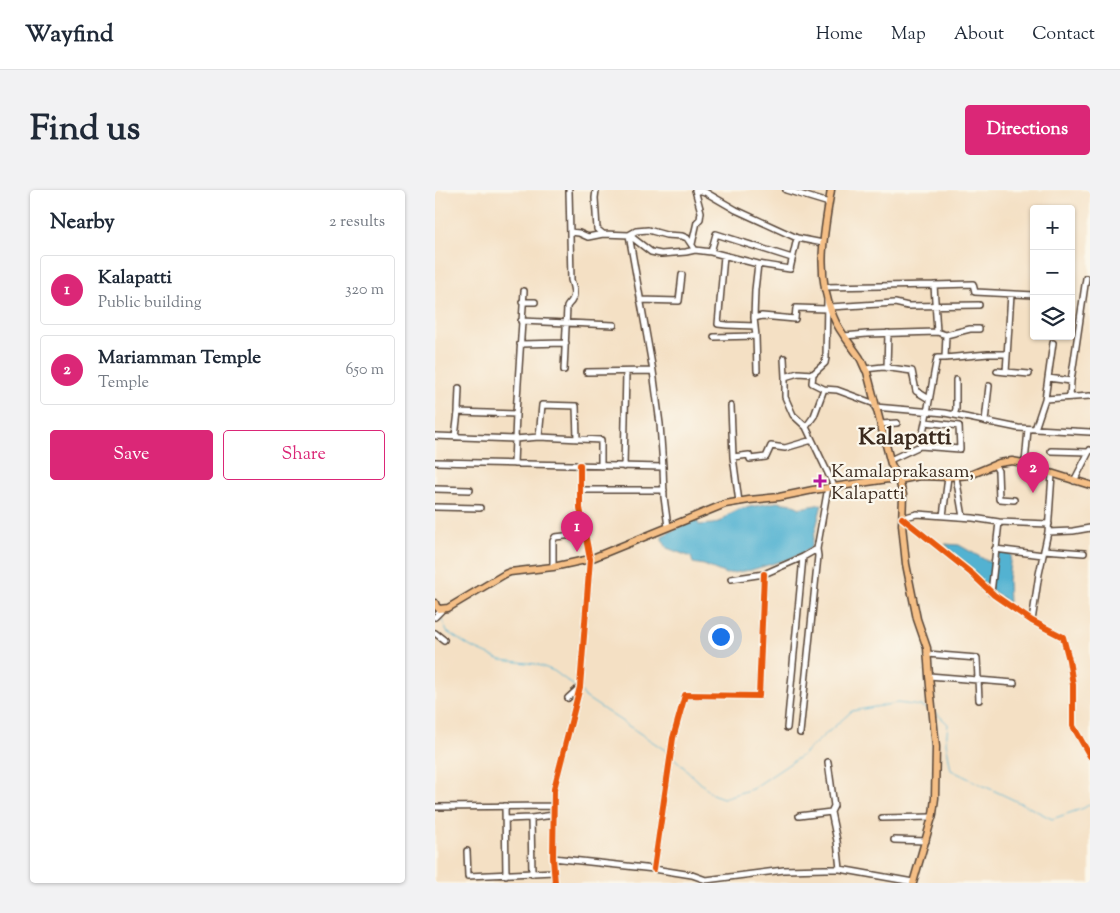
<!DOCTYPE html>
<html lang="en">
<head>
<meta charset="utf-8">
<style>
	body { margin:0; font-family:"Sorts Mill Goudy",serif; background:#f2f2f3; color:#1f2937 }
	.controls { position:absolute; right:15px; top:15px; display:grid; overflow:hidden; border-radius:5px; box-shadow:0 1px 4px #0004 }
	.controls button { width:45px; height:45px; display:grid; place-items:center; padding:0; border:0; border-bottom:1px solid #e0e1e3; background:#fff; color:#1f2937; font:25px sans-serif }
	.you { position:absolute; left:285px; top:446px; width:18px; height:18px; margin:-12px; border:4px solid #fff; border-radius:50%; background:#1a73e8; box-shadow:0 0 0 8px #1a73e833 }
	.badge { display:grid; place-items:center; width:32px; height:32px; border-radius:50%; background:#db2777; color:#fff; font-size:16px; font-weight:700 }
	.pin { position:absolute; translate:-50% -41px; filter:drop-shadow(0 1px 2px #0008) }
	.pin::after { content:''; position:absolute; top:26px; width:18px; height:15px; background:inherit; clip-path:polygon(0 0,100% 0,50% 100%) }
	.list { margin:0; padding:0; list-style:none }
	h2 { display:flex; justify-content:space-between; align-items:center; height:65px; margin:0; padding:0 20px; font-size:21px }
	h2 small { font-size:16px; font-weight:400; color:#747a83 }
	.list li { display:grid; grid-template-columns:32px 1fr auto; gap:15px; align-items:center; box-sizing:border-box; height:70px; margin:0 10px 10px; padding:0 10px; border:1px solid #e0e1e3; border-radius:5px }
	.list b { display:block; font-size:19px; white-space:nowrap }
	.list p { margin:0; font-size:16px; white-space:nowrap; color:#747a83 }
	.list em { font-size:16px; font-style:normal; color:#747a83 }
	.actions { display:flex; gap:10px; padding:15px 20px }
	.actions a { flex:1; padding:11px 0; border:1px solid #db2777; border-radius:5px; text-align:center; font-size:18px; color:#db2777 }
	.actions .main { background:#db2777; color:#fff }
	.icon { flex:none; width:28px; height:28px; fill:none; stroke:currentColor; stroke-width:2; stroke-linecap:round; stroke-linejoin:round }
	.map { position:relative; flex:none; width:655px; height:693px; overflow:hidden; border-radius:5px }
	header { display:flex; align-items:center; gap:30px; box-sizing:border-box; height:70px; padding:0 25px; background:#fff; border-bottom:1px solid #e0e1e3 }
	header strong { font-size:24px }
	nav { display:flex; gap:28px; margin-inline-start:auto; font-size:18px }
	.intro { display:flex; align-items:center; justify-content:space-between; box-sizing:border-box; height:120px; padding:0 30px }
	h1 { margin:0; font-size:35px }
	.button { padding:12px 22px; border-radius:5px; background:#db2777; color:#fff; font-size:18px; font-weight:700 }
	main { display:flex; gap:30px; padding:0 30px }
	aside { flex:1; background:#fff; border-radius:5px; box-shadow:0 1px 4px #0004 }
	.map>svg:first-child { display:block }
	.water { fill:#52b2d1; stroke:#466e78 }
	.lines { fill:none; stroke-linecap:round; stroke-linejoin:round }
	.stream { stroke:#52b2d1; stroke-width:1 }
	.minor-casing { stroke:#574537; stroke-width:8 }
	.major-casing { stroke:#574537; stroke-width:9 }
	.minor { stroke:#fff; stroke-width:5 }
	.major { stroke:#f5bf86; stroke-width:6 }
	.cycleway-casing { stroke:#fbf7ec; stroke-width:9 }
	.cycleway { stroke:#e8590c; stroke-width:6 }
	.poi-dot { fill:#b5179e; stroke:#fbf7ec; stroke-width:2 }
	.labels { text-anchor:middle; stroke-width:4.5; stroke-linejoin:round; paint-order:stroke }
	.poi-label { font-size:19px; fill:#3b2a1e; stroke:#fbf7ec; text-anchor:start }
	.district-label { font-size:24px; font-weight:bold; fill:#3b2a1e; stroke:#fbf7ec }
</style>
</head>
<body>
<header>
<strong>Wayfind</strong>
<nav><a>Home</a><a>Map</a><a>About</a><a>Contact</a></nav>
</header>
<div class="intro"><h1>Find us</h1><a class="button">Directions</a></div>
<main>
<aside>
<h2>Nearby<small>2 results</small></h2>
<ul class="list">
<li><span class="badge">1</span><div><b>Kalapatti</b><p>Public building</p></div><em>320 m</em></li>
<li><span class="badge">2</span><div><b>Mariamman Temple</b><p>Temple</p></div><em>650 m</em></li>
</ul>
<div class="actions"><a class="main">Save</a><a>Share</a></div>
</aside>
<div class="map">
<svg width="655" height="693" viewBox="0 0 655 693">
	<rect width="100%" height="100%" fill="#fbf7ec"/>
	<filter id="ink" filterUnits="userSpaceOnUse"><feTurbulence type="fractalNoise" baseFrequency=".02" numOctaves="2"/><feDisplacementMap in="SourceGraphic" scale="10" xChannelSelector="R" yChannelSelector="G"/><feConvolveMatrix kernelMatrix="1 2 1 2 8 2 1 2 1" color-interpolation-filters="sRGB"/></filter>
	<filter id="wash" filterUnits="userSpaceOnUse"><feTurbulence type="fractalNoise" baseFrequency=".0096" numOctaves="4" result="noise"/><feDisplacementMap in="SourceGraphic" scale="20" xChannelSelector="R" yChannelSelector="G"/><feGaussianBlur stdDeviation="1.12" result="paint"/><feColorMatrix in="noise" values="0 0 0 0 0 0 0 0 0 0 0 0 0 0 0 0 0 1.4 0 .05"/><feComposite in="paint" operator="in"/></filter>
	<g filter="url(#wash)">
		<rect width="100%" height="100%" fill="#f4e0c4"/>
		<path class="water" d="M342 312 357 314 365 318 387 314 376 358 357 368 316 380 291 384 269 375 258 373 256 367 232 358 227 349V346L261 329 264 335 278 334 288 330 294 324 304 319Z
			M510 354 524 355 554 372H562L563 362 576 364 573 390 574 413 549 394 534 375 520 365Z"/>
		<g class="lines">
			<path class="stream" d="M1 429H7L12 442 36 457 66 470 101 474 119 481 142 498
				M147 502 150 507 233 562
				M500 522 513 534 511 552 516 580C549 597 584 611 617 629L649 618 655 614
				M238 567 277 604 288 608 317 599 366 566 417 521 462 513 486 516 494 519"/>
		</g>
	</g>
	<g filter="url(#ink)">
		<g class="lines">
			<g class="minor-casing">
				<path id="minor" d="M161 0 160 8 162 39 168 44
					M263 0 270 2 301 20 362 48
					M351 0 394 13
					M135 42 144 43 153 47 168 44 194 45 216 62 226 64 251 62 260 60 276 62 323 74 355 79 362 48 388 53
					M257 54 262 32 265 29 266 22 260 0
					M276 62 281 44 357 68
					M289 66 283 134 292 135 320 136
					M499 95 538 94 540 102 599 105
					M390 97 499 95 502 142 511 145 510 168H502C496 198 492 227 485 256L455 270
					M205 110 244 111 247 85
					M392 110 391 168 390 173 378 184 363 183 350 187V207L358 225 371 237 399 296
					M87 112H100
					M395 117 460 113 473 116 544 115
					M319 128 327 126 360 129 361 118 391 119
					M86 131 179 135
					M511 145 535 139H544
					M409 146 432 144 502 142
					M279 147 321 146
					M85 154 131 153
					M349 168 350 187
					M510 168 553 164H572
					M452 178 453 143
					M430 179 448 177 477 181 481 201 494 209
					M129 180 132 117C133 114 136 113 137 110 141 105 138 96 136 90L134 0
					M218 181 194 45 201 41 213 40 231 45 247 46 252 48 260 60
					M322 181 321 146 319 128 320 100 323 74
					M562 181 571 182 576 104
					M152 182 218 181 225 234 228 277
					M571 182 594 184
					M378 184 377 193 389 199 402 200 440 214
					M613 188 636 191
					M635 207 636 191 651 88
					M610 209 618 153
					M296 216 298 267
					M440 217 510 223 583 238 655 242
					M23 222 24 198
					M519 225 521 219V190
					M550 231 554 196
					M445 234 462 233
					M371 237 379 226 389 199
					M600 239 610 209 655 206
					M0 246 80 249 104 247 166 250V276
					M20 247 23 222 81 224
					M104 247 107 215 141 216 142 249
					M485 256 525 259 524 236 491 232
					M616 261 654 262
					M0 272 228 277 229 307 233 337
					M590 273 593 239
					M79 274 81 224 89 101
					M560 275 563 281 564 309 579 310
					M189 277 191 182
					M521 287 528 327
					M639 291 655 260
					M0 299 35 300
					M145 300H229
					M304 312 298 267 314 265 315 269 331 267 336 256 350 258 377 250
					M0 317 45 318
					M508 326 513 287
					M467 328 536 383 559 405 597 431 628 447 634 470 638 495V536L655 566
					M467 328 482 324 538 328 564 332 614 334
					M613 342 638 341 655 338
					M560 359 608 365
					M609 360 649 363
					M118 377V351L120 347 149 344
					M296 389 329 384 368 367 382 359
					M556 403 564 332
					M0 427 8 419
					M597 431 604 384 613 342 617 284
					M0 443 9 450
					M492 464 542 468 544 510
					M494 486 579 493
					M133 508 145 497
					M352 538 368 367
					M365 543 383 366 382 359 393 297
					M393 572 399 616 396 622 402 651 405 679
					M70 616 71 685
					M0 617 119 616
					M364 626 396 622
					M96 628 97 684
					M447 628 498 627
					M71 629 96 628 119 625
					M459 650 491 651
					M32 661 33 686 119 682
					M118 668 219 679 257 685 271 690 349 680 390 679H405L478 692
					M219 679 238 548 250 505 324 506 329 384
					M120 693 118 668 119 599 145 497 155 369 145 318V275"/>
			</g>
			<g class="major-casing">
				<path id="major" d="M396 0C389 44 380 82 398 126 404 142 416 154 425 168 428 173 429 178 432 182L456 274 464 290 468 305 467 335 471 374 482 429 492 458 494 486 501 557 500 608 498 624 478 693
					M0 413 1 416 4 419 13 418 70 384 75 382 118 377 155 369 290 314 314 310 344 307 378 300 453 289 464 290 485 286 513 287 535 285 564 273 577 271 594 274 606 280 655 295"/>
			</g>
			<use href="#minor" class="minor"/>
			<use href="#major" class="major"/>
			<g class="cycleway-casing">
				<path id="cycleway" d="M467 328 536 383 559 405 597 431 628 447 634 470 638 495V536L655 566
					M219 679 238 548 250 505 324 506 329 384
					M120 693 118 668 119 599 145 497 155 369 145 318V275"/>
			</g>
			<use href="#cycleway" class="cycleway"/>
		</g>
	</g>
	<path class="poi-dot" d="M382.5 283.5h5v5h5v5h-5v5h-5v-5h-5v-5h5z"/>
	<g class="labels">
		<g class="poi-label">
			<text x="396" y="287">Kamalaprakasam,<tspan x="396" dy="22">Kalapatti</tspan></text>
		</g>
		<g class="district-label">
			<text x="470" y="254">Kalapatti</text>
		</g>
	</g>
</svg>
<div class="controls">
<button>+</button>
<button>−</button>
<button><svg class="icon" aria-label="layers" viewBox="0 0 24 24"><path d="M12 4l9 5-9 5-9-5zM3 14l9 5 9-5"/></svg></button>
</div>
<div class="you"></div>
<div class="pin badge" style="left:142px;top:362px">1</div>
<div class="pin badge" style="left:598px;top:303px">2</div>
</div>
</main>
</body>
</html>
